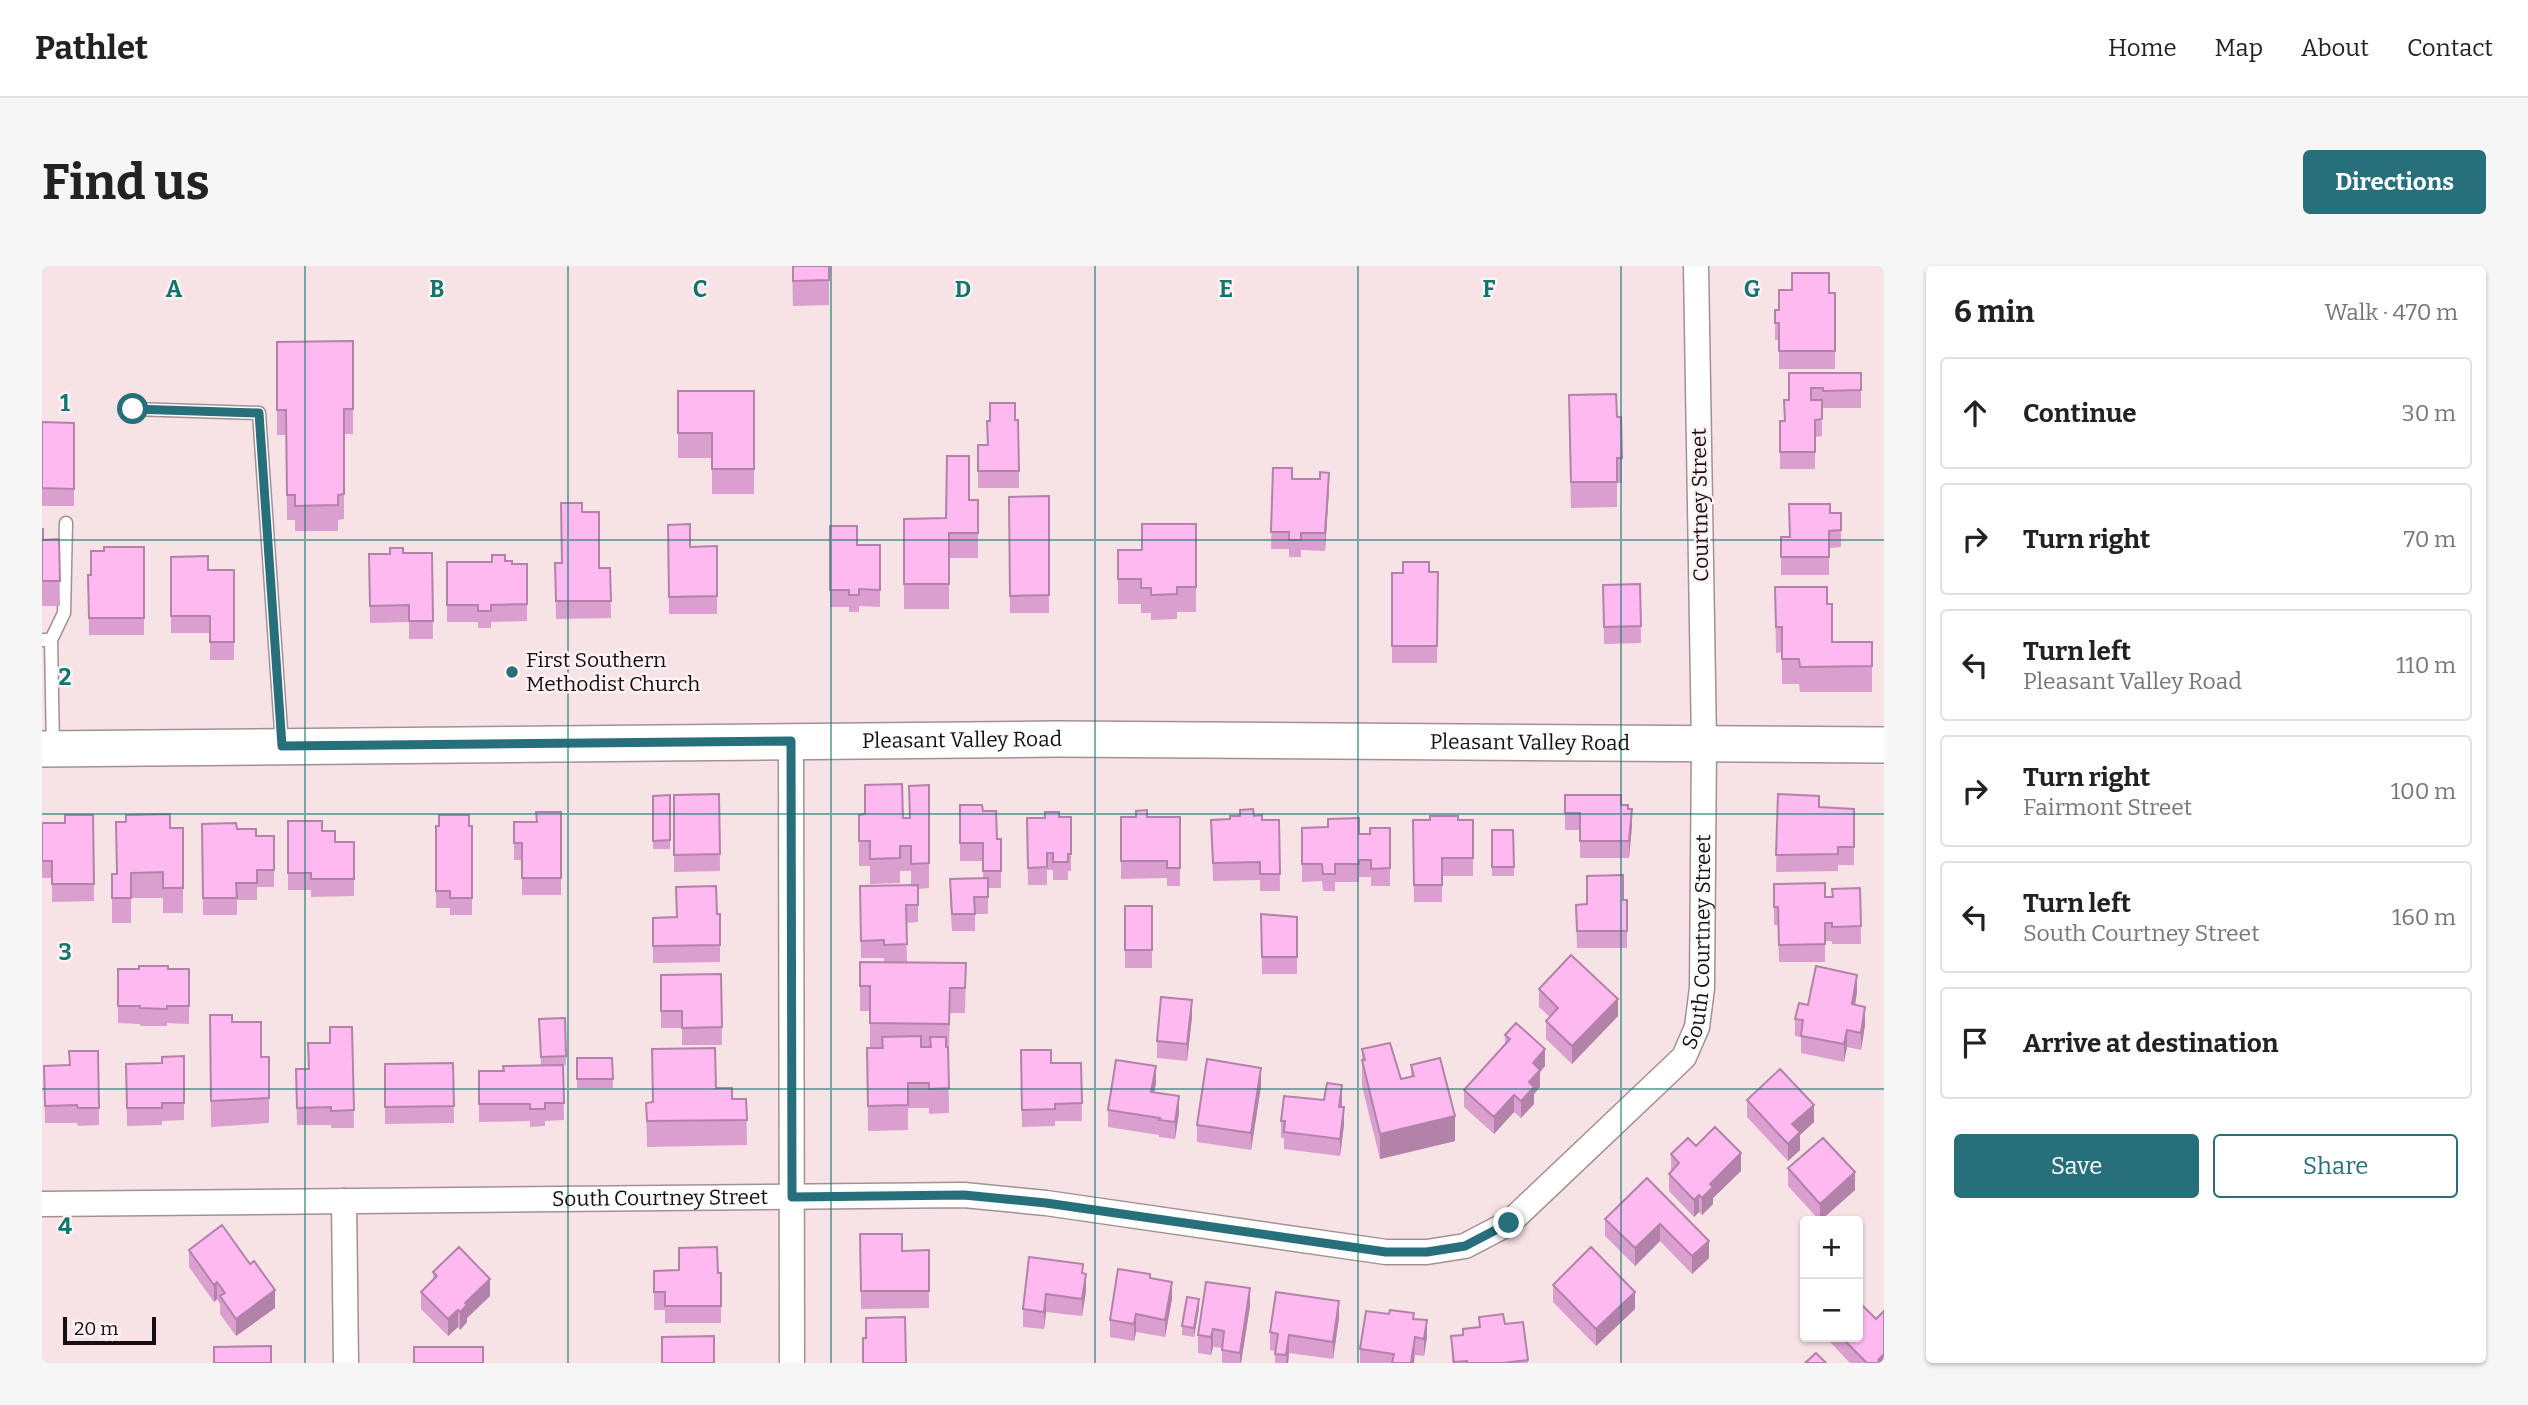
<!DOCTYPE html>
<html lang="en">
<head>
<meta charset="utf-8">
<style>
	body { margin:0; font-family:Bitter,serif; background:#f6f6f6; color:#222 }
	.controls { position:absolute; right:21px; bottom:21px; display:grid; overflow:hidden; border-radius:7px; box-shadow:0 2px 5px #0004 }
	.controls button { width:63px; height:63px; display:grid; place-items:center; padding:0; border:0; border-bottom:2px solid #e0e0e0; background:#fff; color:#222; font:35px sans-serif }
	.scale { position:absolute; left:21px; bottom:18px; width:93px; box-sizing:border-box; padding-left:7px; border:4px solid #160f11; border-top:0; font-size:19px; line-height:24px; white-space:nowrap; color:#160f11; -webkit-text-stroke:5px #fff2f4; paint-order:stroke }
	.stop { position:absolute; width:21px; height:21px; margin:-16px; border:5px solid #276f7a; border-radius:50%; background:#fff }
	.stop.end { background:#276f7a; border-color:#fff; box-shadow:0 2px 7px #0008 }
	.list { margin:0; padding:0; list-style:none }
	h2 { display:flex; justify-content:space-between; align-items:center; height:91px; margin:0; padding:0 28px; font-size:30px }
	h2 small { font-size:23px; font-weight:400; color:#767676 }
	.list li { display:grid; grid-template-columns:46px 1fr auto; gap:21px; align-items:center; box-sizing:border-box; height:112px; margin:0 14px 14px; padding:0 14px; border:2px solid #e0e0e0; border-radius:7px }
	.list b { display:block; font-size:26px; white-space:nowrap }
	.list p { margin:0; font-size:23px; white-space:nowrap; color:#767676 }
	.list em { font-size:23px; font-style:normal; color:#767676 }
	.actions { display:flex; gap:14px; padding:21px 28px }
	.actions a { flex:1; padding:16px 0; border:2px solid #276f7a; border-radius:7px; text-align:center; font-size:24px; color:#276f7a }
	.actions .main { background:#276f7a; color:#fff }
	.icon { flex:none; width:38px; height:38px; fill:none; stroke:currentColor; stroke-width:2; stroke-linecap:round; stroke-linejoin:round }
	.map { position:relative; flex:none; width:1842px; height:1097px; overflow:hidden; border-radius:7px }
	header { display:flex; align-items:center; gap:42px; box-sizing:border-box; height:98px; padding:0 35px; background:#fff; border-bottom:2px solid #e0e0e0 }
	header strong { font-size:33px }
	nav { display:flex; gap:38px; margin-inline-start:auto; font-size:24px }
	.intro { display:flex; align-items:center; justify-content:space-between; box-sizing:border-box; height:168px; padding:0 42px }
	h1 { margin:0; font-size:49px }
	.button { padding:18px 32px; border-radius:7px; background:#276f7a; color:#fff; font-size:24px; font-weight:700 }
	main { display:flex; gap:42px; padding:0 42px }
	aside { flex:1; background:#fff; border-radius:7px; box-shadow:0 2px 5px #0004 }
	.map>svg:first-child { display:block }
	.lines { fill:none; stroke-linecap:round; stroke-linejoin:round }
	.lane-casing { stroke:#a39094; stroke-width:15 }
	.street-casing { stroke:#a39094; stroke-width:27 }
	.secondary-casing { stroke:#a39094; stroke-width:38 }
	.lane { stroke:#fff; stroke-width:12 }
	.street { stroke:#fff; stroke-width:24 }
	.secondary { stroke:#fff; stroke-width:35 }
	.wall { fill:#da9fcf }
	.shaded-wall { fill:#b282a9 }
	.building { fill:#feb9f1; stroke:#b282a9; stroke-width:2 }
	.route { stroke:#276f7a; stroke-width:9 }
	.grid { fill:none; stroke:#0f766e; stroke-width:2; stroke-opacity:0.55 }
	.poi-dot { fill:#276f7a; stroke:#fff2f4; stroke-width:2.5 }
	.labels { text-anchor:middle; stroke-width:5; stroke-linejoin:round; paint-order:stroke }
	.street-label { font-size:21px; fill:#160f11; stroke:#fff2f4 }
	.poi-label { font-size:21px; fill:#160f11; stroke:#fff2f4; text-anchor:start }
	.grid-label { font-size:23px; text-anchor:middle; font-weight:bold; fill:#0f766e; stroke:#fff2f4; stroke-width:5; stroke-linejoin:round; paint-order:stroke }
</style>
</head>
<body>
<header>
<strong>Pathlet</strong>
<nav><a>Home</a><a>Map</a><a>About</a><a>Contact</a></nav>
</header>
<div class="intro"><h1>Find us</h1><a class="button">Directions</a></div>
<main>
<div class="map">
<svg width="1842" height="1097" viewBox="0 0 1842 1097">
	<rect width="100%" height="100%" fill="#f7e2e6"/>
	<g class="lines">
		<g class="lane-casing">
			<path id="lane" d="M91 143 217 147 240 479
				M2 374H9L11 482
				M9 374 22 347 24 257"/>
		</g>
		<g class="street-casing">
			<g id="street">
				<path d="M749 475 750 1097"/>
				<path d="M302 935 304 1097"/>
				<path id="s1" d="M0 938 922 929 1004 937 1344 986H1385L1423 980 1467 957 1642 791 1655 761 1660 722 1662 477 1654 0"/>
			</g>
		</g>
		<g class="secondary-casing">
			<g id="secondary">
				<path id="s2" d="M0 483 1015 473 1842 479"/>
			</g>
		</g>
		<use href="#lane" class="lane"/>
		<use href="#street" class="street"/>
		<use href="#secondary" class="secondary"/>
	</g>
	<path class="wall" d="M750 0H787V39L751 40Z
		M1787 27H1793V103H1737V74H1733V44H1737Z
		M311 75V168H302V253L296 254V265H253V254H245L244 169H235V76Z
		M1747 107H1819V142H1781L1780 139V170L1773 171V203H1738V155H1742L1747 134Z
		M636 125H712V228H670V192H636Z
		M1575 151 1580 192V217H1575V241L1529 242 1527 154Z
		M973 154H976L977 222H936V179H945Z
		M0 156 32 157V240H0Z
		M1231 202 1250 213 1287 224 1283 285 1259 284V291H1247V283H1229Z
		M1007 230V347H968L967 231Z
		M927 234H936V292H907V343H862V253L904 252Z
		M540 246 557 302H568L569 352 514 353 513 297H520Z
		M1788 247H1799V281L1787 282V309H1739V271H1747Z
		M1154 258V346H1135V353L1109 354V347H1099V338H1076V284H1100Z
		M626 259 648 281 675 280V348H627Z
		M788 260 815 279H838V341L817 340V346H807V341H788Z
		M0 263 1 274 17 273 18 340H0Z
		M102 281V369H47L46 309H49L62 285Z
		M361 287H390L391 373H367V356L328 357 327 288Z
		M129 291 166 304H192V394H168V367H129Z
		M463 295 470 298H485V355L449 356V362H436V356H405V296Z
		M1396 306 1395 397H1350V307Z
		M1598 318 1599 377 1562 378 1561 319Z
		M1733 321 1785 338 1790 376H1830V426H1758L1757 418H1740V386L1734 387Z
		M887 519V622L876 623V656L864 657 865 696H848L924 697 923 747H908L907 783H906L907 847 887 848V842H866V864L826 865 825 782H828V745H818V696H842V692H819L818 620H869V605H858V617L828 618V600H817V549L867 552Z
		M677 528 678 605 632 606V529Z
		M1736 528 1777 541 1812 543V599H1796V605L1734 606Z
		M628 529V583H611V530Z
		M1523 529 1579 539 1590 560 1587 592H1538V564H1523Z
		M918 539 941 545 955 573H959V622H946V648H933V665H910L908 631V613L941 612V595H918Z
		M519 546V629H480V594H472V556H494Z
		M51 549 52 635 10 636V612H0V557H23Z
		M1212 550 1220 554H1237L1238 625H1218V614L1171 615 1169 554 1188 553Z
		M1029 551V605H1026V614H1011V604H1005V619H986L985 552Z
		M1079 551H1138V620H1125V612L1079 613Z
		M1371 554H1431V610H1400V636H1372Z
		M246 555 280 565 293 576H312V630L269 631V624H246Z
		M160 558 195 563 214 570H232V621H215V634H195V649H161Z
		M394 560H430V649H408V642H394Z
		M128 562H141V647H121V632H89V657H70V608H74Z
		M1260 562 1317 568H1328L1348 562V620H1329V611H1317V616H1293V625H1281L1280 615 1260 616Z
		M1450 564H1471L1472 610H1450Z
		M1732 618 1783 631H1790L1818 622 1819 678H1790V675H1783V696H1737L1736 659H1732Z
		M1581 634H1585V682H1535L1534 639Z
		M1083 640H1110V702H1083Z
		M678 648V696L611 697V652Z
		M1219 648 1255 651V708H1220Z
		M76 703H147V758L125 757V760H98V758L76 757Z
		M679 708 680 779H640V762H619V709Z
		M1497 723 1576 750 1530 798 1504 773V755L1508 751 1497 741Z
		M1815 726 1813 739 1823 759 1819 784 1805 781 1802 796 1759 787V771L1753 770V753L1766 739Z
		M168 749 190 756 219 791H227V857L169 861Z
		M1150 751 1145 795 1115 792V775Z
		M523 752 524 799H519H521L522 854 503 855V860L488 861V855L437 856V805H461L499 800 497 753Z
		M310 761 312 862H289V859H255L254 803H267L288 777Z
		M1463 769 1503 800 1498 806V821L1492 828V838L1479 852 1472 846 1452 868 1422 841V824L1463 779Z
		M1320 783 1359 813 1369 811V799L1413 875 1338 893 1320 820Z
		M979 784 1009 797H1039L1040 855H1013V860L980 861Z
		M56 785 57 859 36 860 35 857H3L2 800 27 799Z
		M142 790V854L120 855V859L85 860 84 798 120 797Z
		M535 792H570L571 822H535Z
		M411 797 412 857 343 858V798Z
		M1114 817 1112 826 1137 847 1133 873 1117 871V869L1066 861V844Z
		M1219 820 1209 884 1155 876V859Z
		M674 822 690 833H704L705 879 605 881 604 837Z
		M1705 834 1772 856 1758 869V884L1746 895 1705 851Z
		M1300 837V841L1302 859 1298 890 1242 883V872H1239V855Z
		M1654 880 1699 905 1671 932V938L1660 949 1657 946 1652 951 1627 925V908L1629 906V888Z
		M1746 902 1813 924 1778 955 1746 920Z
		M1605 912 1667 992 1650 1008 1618 975 1593 1000 1563 970V953Z
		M818 968 860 985 887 984V1042L819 1043Z
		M147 984 233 1042 194 1070 178 1048V1038L175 1033 172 1036 147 1001Z
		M987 991 1044 1025 1040 1050 1004 1046 1002 1063 981 1061V1043Z
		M612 1005 679 1007V1057H623V1044H612Z
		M391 1006 448 1030 425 1052V1056L418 1064 416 1061 406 1070 379 1043V1026L391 1013Z
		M1108 1012 1130 1033 1123 1071 1094 1066 1092 1075 1068 1071V1054Z
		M1511 1019 1593 1043 1554 1080 1511 1036Z
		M1208 1040 1199 1097H1180V1082L1171 1081 1169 1089 1156 1087V1069Z
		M1157 1042 1152 1071 1140 1069V1060Z
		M1437 1051 1463 1058 1481 1056 1486 1097H1410L1409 1070 1421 1069 1437 1061Z
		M1297 1052 1291 1093 1247 1087 1246 1097H1233V1085L1228 1084V1066Z
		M1372 1053 1385 1071 1382 1090 1373 1089 1372 1097H1318V1083Z
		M1788 1071H1816L1842 1097H1808L1788 1076Z"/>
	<path class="shaded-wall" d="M1287 207V224L1283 285V267Z
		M1590 543V560L1587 592V575Z
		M1815 709V726L1810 756V738Z
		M1576 733V750L1530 798V780Z
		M1150 734V751L1145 795V778Z
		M1823 741V759L1819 784V767Z
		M1805 764V781L1802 796V778Z
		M1503 783V800L1498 806V821L1492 828V838L1479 852V835L1487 816 1491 797Z
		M1114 800V817L1109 843V826Z
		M1219 802V820L1209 884V867Z
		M1300 819V837L1297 858V841Z
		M1472 829V846L1452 868V851Z
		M1137 830V847L1133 873V856Z
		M1772 839V856L1758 869V884L1746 895V878L1750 858Z
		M1302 841V859L1298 890V873Z
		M1413 850V875L1338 893V868Z
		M1699 887V905L1671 932V938L1660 949V932L1668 918Z
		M1813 906V924L1778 955V938Z
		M1657 929V946L1652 951V934Z
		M1618 958V975L1593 1000V982Z
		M1667 975V992L1650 1008V990Z
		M1044 1008V1025L1040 1050V1033Z
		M448 1013V1030L425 1052V1056L418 1064V1046L423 1037Z
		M175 1016V1033L172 1036V1019Z
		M1130 1016V1033L1123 1071V1054Z
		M1208 1022V1040L1199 1097H1198V1087Z
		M233 1024V1042L194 1070V1053Z
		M1593 1026V1043L1554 1080V1063Z
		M1004 1028V1046L1002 1063V1046Z
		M1157 1033V1042L1152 1071V1062Z
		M1297 1035V1052L1291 1093V1076Z
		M416 1044V1061L406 1070V1053Z
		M1094 1048V1066L1092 1075V1058Z
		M1385 1054V1071L1382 1090V1073Z
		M1171 1063V1081L1169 1089V1071Z
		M1247 1069V1087L1246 1097H1244Z
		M1373 1071 1372 1097H1369Z
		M1842 1088V1097H1836V1094Z"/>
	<path class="building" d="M751 0H787V14L751 15Z
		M1750 7H1787V27H1793V85H1737V57H1733V44H1737V24H1750Z
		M311 75V143H302V228L296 229V239L253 240V229H245L244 144H235V76Z
		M1747 107H1819V124L1781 125V122H1769V134H1780V153L1773 154V186H1738V155H1743L1742 134H1747Z
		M636 125H712V203H670V167H636Z
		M1574 128 1575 151H1579L1580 192H1575V216H1529L1527 129Z
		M948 137H973V154H976L977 205H936V179H946L945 155H948Z
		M0 156 32 157V223L0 222Z
		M905 190H927V234H936V267H907V318H862V253L904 252Z
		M1231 202H1250V213H1278V206L1287 207 1283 267H1259V274H1247V266H1229Z
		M1007 230V329L968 330 967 231Z
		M519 237H540V246H557V302H568L569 335H514L513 297H520Z
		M1747 238H1788V247H1799V264L1787 265V291H1739V271H1748Z
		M648 258V281L675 280V330L627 331 626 259Z
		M1100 258H1154V321H1135V328L1109 329V322H1099V313H1076V284H1100Z
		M788 260H815V279H838V324L817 323V329H807V324H788Z
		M0 263H1V274L17 273 18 315H0Z
		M62 281H102V352H47L46 309H49V285H62Z
		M348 282H361V287H390L391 355H367V339L328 340 327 288H348Z
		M450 289H463V295H470V298H485V338L449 339V345H436V339H405V296H450Z
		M166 290V304H192V376H168V350H129V291Z
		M1361 296H1387V306H1396L1395 380H1350V307H1361Z
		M1598 318 1599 360 1562 361 1561 319Z
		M1733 321H1785V338H1790V376H1830V400L1758 401 1757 393H1740V361H1734Z
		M860 518 861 552H868L867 520 887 519V597L869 598V580H858V592L828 593V575H817V549L823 548V519Z
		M677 528 678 588 632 589V529Z
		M1736 528 1777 530V541L1812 543V581H1796V588L1734 589Z
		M628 529V574L611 575V530Z
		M1523 529H1579V539H1586V543H1590L1587 575H1538V547H1523Z
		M918 539H940L941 545H954L955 573H959V605H941V577H918Z
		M1211 543 1212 550 1220 549V554H1237L1238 608H1218V596L1171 597 1169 554 1188 553V550H1198V544Z
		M1105 544V551H1138V602H1125V595H1079V551H1094V545Z
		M494 546H519V612H480V577H472V556H495Z
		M1003 546H1017V551H1029V588H1026V596H1011V587H1005V601L986 602 985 552H1003Z
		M128 548V562H141V622H121V606L89 607V632H70V608H75L74 556H84V549Z
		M23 549H51L52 618H10V595H0V557H23Z
		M397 549H427V560H430V632H408V625H394V560H397Z
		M1388 550H1416V554H1431V592H1400V619H1372L1371 554H1388Z
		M1317 552V568H1328V562H1348V602L1329 603V594H1317V598H1293V608H1281L1280 598H1260V562L1286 561V553Z
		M246 555H280V565H293V576H312V613H269V607H246Z
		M194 557 195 563H214V570H232V604H215V617H194L195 632H161L160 558Z
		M1450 564H1471L1472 601H1450Z
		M1581 609V634H1585V665H1535L1534 639 1545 638V610Z
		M946 612V631H932L933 648H910L908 613Z
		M1783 617V631H1791L1790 623 1818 622 1819 660 1790 661V657H1783V678L1737 679 1736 641H1732V618Z
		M876 619V639H864L865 678 842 679V674L819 675 818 620Z
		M674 620 675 648H678V679L611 680V652L635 651 634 621Z
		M1083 640H1110V684H1083Z
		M1219 648 1255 651V691H1220Z
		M1529 689 1576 733 1530 780 1504 755 1516 742 1497 723Z
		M818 696 924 697 923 722H908L907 758 828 757V720H818Z
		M97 700H126V703H147V740H125V743L98 742V740H76V703H97Z
		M1774 700 1815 709 1810 738 1823 741 1819 767 1805 764 1802 778 1759 770 1761 754 1753 753 1757 737 1766 739Z
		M679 708 680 761 640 762V745H619V709Z
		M1119 731 1150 734 1145 778 1115 775Z
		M168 749H190V756H219V791H227V832L169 835Z
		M523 752 524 790 499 791 497 753Z
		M1474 757 1503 783 1491 797 1498 804 1487 816 1492 821 1479 835 1472 829 1452 851 1422 824 1468 773 1463 769Z
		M288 761H310L312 844 289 845V841L255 842 254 803H267L266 777H288Z
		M879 770V781H889L888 771H904V781H906L907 822 887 823V817H866V839L826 840 825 782H841L840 771Z
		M1348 777 1359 813 1372 810 1369 799 1398 792 1413 850 1338 868 1320 794H1323L1320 783Z
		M673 782 674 822H690V833H704L705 854 605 855 604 837 611 836 610 783Z
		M979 784H1009V797H1039L1040 837 1013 838V843L980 844Z
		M27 785H56L57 842H36L35 839 3 840 2 800 28 799Z
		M142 790V837H120V842H85L84 798 120 797V791Z
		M535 792H570L571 813H535Z
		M1165 793 1219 802 1209 867 1155 859Z
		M1074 794 1114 800 1109 826 1137 830 1133 856 1117 854 1118 852 1066 844Z
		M411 797 412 840 343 841V798Z
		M521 799 522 837H503V843H488V838H437V805H462L461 800Z
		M1738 803 1772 839 1750 858 1758 866 1746 878 1705 834Z
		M1285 817 1300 819 1297 841H1302L1298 873 1242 866 1243 855H1239L1242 830 1282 834Z
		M1673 861 1699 887 1668 918 1671 921 1660 932 1657 929 1652 934 1627 908 1637 897 1629 888 1646 872 1654 880Z
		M1781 872 1813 906 1778 938 1746 902Z
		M1605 912 1667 975 1650 990 1618 958 1593 982 1563 953Z
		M180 959 208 998 212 995 233 1024 194 1053 178 1030 183 1027 175 1016 172 1019 147 984Z
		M818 968H860V985L887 984V1025H819Z
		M417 981 448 1013 423 1037 425 1039 418 1046 416 1044 406 1053 379 1026 395 1010 391 1006Z
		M675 981 676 1007H679V1040H623V1026H612V1005L637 1004V982Z
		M1549 981 1593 1026 1554 1063 1511 1019Z
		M987 991 1041 998 1040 1007 1044 1008 1040 1033 1004 1028 1002 1046 981 1043Z
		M1076 1003 1108 1008V1012L1130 1016 1123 1054 1094 1048 1092 1058 1068 1054Z
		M1164 1016 1208 1022 1198 1087 1180 1084 1182 1065 1171 1063 1169 1071 1156 1069Z
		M1234 1026 1297 1035 1291 1076 1247 1069 1244 1089 1233 1088 1236 1068 1228 1066Z
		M1145 1031 1157 1033 1152 1062 1140 1060Z
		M1816 1035 1834 1053 1842 1045V1088L1836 1094 1839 1097H1825L1799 1071H1816Z
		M1348 1044 1372 1047 1371 1053 1385 1054 1382 1073 1373 1071 1369 1097H1350L1352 1088 1318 1083 1324 1045 1347 1048Z
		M1461 1048 1463 1058 1481 1056 1486 1094 1461 1097H1425V1095L1412 1096 1409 1070 1421 1069V1063L1438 1061 1437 1051Z
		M863 1051 864 1097H821V1072H824V1052Z
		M672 1070V1097H620V1071Z
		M229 1080V1097H172V1081Z
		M372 1081H441V1097H372Z
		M1774 1087 1784 1097H1763Z"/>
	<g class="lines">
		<path class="route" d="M91 143 217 147 240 480 749 475 750 931 922 929 1004 937 1344 986H1385L1423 980 1467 957"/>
	</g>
	<path class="grid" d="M263 0V1097M526 0V1097M789 0V1097M1053 0V1097M1316 0V1097M1579 0V1097M0 274H1842M0 548H1842M0 823H1842"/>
	<circle class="poi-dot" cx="470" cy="406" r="7"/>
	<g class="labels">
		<g class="street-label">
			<text transform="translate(1658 239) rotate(-91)" y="7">Courtney Street</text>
			<text dy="7" stroke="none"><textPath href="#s2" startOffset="920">Pleasant Valley Road</textPath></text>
			<text dy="7" stroke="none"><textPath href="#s2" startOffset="1488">Pleasant Valley Road</textPath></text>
			<text dy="7" stroke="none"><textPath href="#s1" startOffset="1836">South Courtney Street</textPath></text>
			<text dy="7" stroke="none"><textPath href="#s1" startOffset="618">South Courtney Street</textPath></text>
		</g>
		<g class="poi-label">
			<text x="484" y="401">First Southern<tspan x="484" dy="24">Methodist Church</tspan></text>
		</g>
	</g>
	<g class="grid-label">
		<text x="132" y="31">A</text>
		<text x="395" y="31">B</text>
		<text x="658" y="31">C</text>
		<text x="921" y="31">D</text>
		<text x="1184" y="31">E</text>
		<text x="1447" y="31">F</text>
		<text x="1710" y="31">G</text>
		<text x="23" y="145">1</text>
		<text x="23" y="419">2</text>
		<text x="23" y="694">3</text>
		<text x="23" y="968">4</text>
	</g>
</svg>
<div class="controls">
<button>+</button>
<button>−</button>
</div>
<div class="scale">20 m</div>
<div class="stop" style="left:91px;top:143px"></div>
<div class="stop end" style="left:1467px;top:957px"></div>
</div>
<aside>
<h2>6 min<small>Walk · 470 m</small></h2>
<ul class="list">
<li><svg class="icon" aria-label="ahead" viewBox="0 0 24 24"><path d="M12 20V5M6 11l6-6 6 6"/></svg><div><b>Continue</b></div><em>30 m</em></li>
<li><svg class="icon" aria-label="right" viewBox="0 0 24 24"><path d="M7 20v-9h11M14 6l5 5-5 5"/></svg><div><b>Turn right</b></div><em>70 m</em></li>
<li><svg class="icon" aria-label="left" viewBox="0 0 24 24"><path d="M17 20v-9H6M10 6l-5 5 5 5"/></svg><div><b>Turn left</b><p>Pleasant Valley Road</p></div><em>110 m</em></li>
<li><svg class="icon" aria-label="right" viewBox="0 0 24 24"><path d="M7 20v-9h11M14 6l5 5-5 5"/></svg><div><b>Turn right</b><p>Fairmont Street</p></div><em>100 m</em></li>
<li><svg class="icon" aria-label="left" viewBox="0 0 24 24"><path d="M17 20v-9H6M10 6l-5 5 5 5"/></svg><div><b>Turn left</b><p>South Courtney Street</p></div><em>160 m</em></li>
<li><svg class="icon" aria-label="arrive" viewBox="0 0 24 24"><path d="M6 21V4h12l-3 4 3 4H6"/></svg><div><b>Arrive at destination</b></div></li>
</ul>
<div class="actions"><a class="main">Save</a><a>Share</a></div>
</aside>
</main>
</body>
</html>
